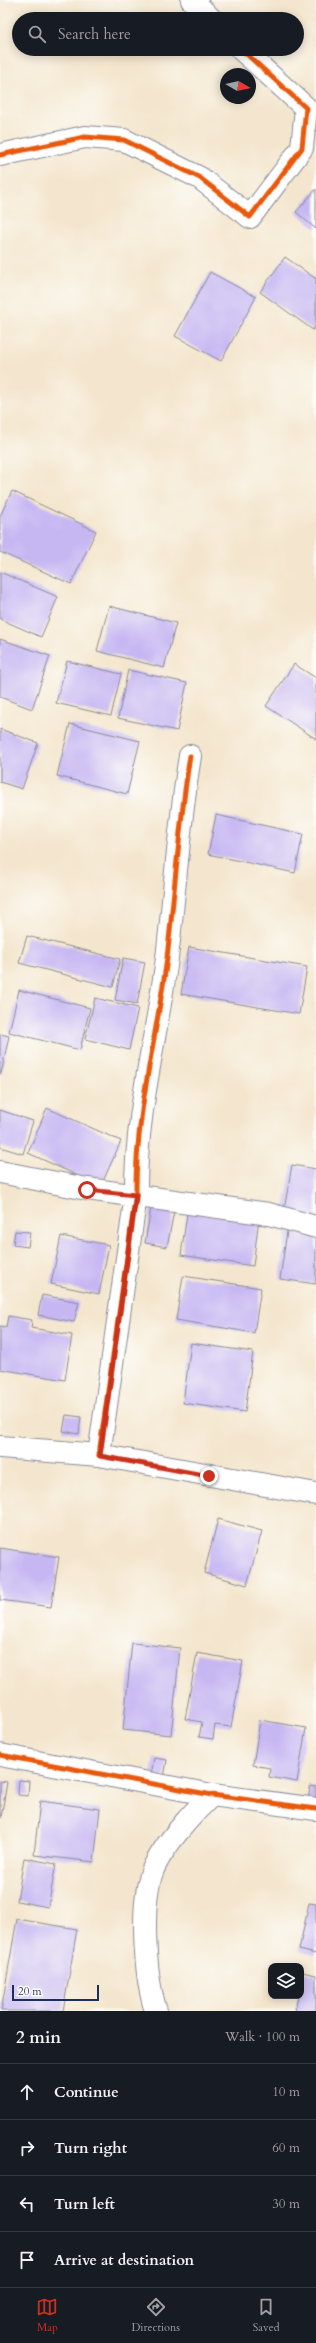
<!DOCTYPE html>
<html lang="en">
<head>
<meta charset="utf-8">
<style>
	body { margin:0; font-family:Cardo,serif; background:#242831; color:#f1f3f6 }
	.controls { position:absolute; right:12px; bottom:12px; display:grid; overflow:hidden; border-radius:8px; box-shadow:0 2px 10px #0003 }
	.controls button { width:36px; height:36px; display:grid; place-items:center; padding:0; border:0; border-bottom:1px solid #363941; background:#171b24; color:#f1f3f6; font:20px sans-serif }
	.compass { position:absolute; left:220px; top:68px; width:36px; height:36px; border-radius:50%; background:#171b24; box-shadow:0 2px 10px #0003; rotate:99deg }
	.scale { position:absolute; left:12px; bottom:10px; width:87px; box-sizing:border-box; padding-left:4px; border:2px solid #1b2f5e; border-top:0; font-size:11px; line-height:14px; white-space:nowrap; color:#1b2f5e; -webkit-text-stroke:3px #fdfcf7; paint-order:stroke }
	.stop { position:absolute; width:12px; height:12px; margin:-9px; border:3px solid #c8321e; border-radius:50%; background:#fff }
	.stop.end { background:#c8321e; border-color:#fff; box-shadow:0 1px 4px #0008 }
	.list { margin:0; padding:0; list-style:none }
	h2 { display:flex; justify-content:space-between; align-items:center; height:52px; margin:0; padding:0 16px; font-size:17px }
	h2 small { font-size:13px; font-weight:400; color:#9ea1a6 }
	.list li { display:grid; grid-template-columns:26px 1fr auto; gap:12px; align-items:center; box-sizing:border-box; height:56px; padding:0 16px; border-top:1px solid #363941 }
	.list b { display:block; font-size:15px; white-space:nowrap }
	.list em { font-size:13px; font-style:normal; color:#9ea1a6 }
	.icon { flex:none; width:22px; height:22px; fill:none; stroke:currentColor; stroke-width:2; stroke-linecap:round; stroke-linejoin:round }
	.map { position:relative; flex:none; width:316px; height:2011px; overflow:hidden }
	.search { position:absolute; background:#171b24; box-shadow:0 2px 10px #0003; left:12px; right:12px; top:12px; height:44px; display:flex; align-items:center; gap:10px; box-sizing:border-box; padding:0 14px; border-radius:22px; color:#9ea1a6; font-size:15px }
	.sheet { height:276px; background:#171b24 }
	nav { display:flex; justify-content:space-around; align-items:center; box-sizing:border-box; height:56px; border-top:1px solid #363941; background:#171b24; font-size:11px; color:#9ea1a6 }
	nav a { display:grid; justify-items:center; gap:2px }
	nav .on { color:#c8321e }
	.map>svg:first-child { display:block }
	.building { fill:#c6b7f3 }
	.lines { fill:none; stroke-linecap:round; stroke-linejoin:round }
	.street-casing { stroke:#888a96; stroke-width:24 }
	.street { stroke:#fff; stroke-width:22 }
	.cycleway-casing { stroke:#fdfcf7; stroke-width:8 }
	.cycleway { stroke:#e8590c; stroke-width:5 }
	.route { stroke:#c8321e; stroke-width:5 }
</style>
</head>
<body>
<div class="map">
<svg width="316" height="2011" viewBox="0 0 316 2011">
	<rect width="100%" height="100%" fill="#fdfcf7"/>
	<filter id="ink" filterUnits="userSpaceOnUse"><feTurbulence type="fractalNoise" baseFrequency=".025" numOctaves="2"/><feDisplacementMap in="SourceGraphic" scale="8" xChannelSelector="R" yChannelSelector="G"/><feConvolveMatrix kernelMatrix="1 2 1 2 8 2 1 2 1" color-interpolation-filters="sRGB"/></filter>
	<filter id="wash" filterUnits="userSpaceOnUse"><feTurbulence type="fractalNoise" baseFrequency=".012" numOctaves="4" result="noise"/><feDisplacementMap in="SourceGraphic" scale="16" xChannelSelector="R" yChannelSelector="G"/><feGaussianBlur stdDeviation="0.9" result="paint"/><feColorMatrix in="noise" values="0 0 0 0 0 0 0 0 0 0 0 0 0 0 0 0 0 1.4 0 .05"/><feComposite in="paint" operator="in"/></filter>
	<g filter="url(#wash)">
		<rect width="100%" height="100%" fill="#f4e6ce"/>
		<g id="blocks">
			<path class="building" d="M316 189V229L296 212Z
				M285 257 316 279V325L313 330 260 292Z
				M210 272 256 297 221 361 175 336Z
				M12 491 96 531 71 584 0 552V516Z
				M0 572 58 597 41 637 0 619Z
				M109 606 176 623 164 668 97 651Z
				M0 639 50 656 32 709 0 697Z
				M67 661 121 674 111 716 56 703Z
				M294 664 316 678V739L266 706Z
				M128 670 187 683 177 731 118 718Z
				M70 724 140 741 127 794 57 776Z
				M0 729 38 743 22 789 0 782Z
				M216 815 303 834 295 873 208 854Z
				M27 936 120 959 113 987 19 963Z
				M189 947 307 967 299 1014 181 994Z
				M123 958 145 962 137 1004 115 1000Z
				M19 990 90 1008 80 1050 9 1032Z
				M95 998 138 1008 129 1050 85 1039Z
				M0 1034 9 1036 1 1074H0Z
				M47 1108 121 1141 101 1186 28 1153Z
				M0 1110 33 1121 23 1154 0 1147Z
				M292 1165 316 1169V1217L284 1210Z
				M152 1202 175 1206 167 1247 145 1243Z
				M188 1207 259 1218 253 1266 181 1255Z
				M15 1231 30 1232 28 1247 13 1245Z
				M287 1231 316 1236V1284L280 1279Z
				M61 1236 109 1245 99 1294 51 1284Z
				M183 1276 261 1288 254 1333 176 1320Z
				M42 1295 79 1302 74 1322 38 1315Z
				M8 1316 32 1320 31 1328 72 1335 65 1380 0 1369V1326L6 1327Z
				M191 1343 253 1352 245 1412 183 1403Z
				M66 1415 81 1417 79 1434 63 1431Z
				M218 1519 262 1531 247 1585 204 1573Z
				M0 1548 59 1557 51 1607 0 1600Z
				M132 1643 180 1648 171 1735 123 1730Z
				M197 1653 243 1661 231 1727 215 1725 213 1739 199 1737 202 1722 185 1719Z
				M260 1720 306 1728 297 1782 269 1777 270 1768 253 1765Z
				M154 1758 167 1760 164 1778 151 1775Z
				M19 1780 29 1781 28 1796 18 1795Z
				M0 1781 7 1782 1 1818H0Z
				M310 1786 316 1787V1804L308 1803Z
				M40 1801 100 1809 94 1862 34 1855Z
				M24 1858 56 1864 48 1907 17 1901Z
				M309 1903 316 1904V1954L299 1950Z
				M17 1919 77 1929 63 2011H1Z
				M302 1972 316 1975V2011H295L298 1996H301Z"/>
		</g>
	</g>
	<g filter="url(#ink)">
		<use href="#blocks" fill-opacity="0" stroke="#888a96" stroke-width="1"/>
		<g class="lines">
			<g class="street-casing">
				<path id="street" d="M192 0 211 19
					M0 155 85 137 124 140 200 178 250 217 302 148 306 108 241 49
					M0 1172 87 1189 269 1214 316 1227
					M0 1447 99 1455 316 1494
					M99 1455 136 1195C135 1115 157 1036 167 958 175 890 179 823 190 756
					M0 1755 212 1795 316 1809
					M156 2011C145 1978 140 1905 152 1872 161 1848 193 1812 212 1795"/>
			</g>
			<use href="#street" class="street"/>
			<g class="cycleway-casing">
				<path id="cycleway" d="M0 155 85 137 124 140 200 178 250 217 302 148 306 108 241 49
					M99 1455 136 1195C135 1115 157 1036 167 958 175 890 179 823 190 756
					M0 1755 212 1795 316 1809"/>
			</g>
			<use href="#cycleway" class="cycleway"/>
		</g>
	</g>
	<g class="lines" filter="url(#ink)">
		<path class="route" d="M87 1190 136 1195 100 1456 209 1476"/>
	</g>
</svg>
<div class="controls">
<button><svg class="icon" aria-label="layers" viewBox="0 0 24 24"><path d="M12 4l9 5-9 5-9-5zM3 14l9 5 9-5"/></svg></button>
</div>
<svg class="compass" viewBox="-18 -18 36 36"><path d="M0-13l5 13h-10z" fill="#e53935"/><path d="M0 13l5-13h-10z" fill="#9ea1a6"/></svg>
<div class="scale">20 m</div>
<div class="stop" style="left:87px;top:1190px"></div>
<div class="stop end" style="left:209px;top:1476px"></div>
<div class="search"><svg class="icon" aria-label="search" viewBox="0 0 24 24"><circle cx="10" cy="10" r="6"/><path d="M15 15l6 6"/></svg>Search here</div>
</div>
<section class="sheet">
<h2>2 min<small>Walk · 100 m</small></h2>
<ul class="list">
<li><svg class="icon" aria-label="ahead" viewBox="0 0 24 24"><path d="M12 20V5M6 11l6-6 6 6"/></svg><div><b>Continue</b></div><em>10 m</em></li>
<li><svg class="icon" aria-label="right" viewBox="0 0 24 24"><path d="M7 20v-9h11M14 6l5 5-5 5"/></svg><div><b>Turn right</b></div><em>60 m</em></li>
<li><svg class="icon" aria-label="left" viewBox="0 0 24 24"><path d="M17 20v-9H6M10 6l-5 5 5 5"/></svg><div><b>Turn left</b></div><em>30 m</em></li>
<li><svg class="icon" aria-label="arrive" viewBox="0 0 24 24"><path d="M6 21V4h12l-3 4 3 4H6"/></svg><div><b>Arrive at destination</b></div></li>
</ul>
</section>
<nav>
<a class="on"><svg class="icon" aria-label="map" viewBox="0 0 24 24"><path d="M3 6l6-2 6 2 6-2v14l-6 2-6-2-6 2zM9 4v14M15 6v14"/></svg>Map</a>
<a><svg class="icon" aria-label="directions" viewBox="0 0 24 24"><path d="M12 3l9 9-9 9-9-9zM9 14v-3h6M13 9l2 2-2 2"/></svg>Directions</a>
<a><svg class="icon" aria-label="saved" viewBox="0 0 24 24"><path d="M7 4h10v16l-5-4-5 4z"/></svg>Saved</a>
</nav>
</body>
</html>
